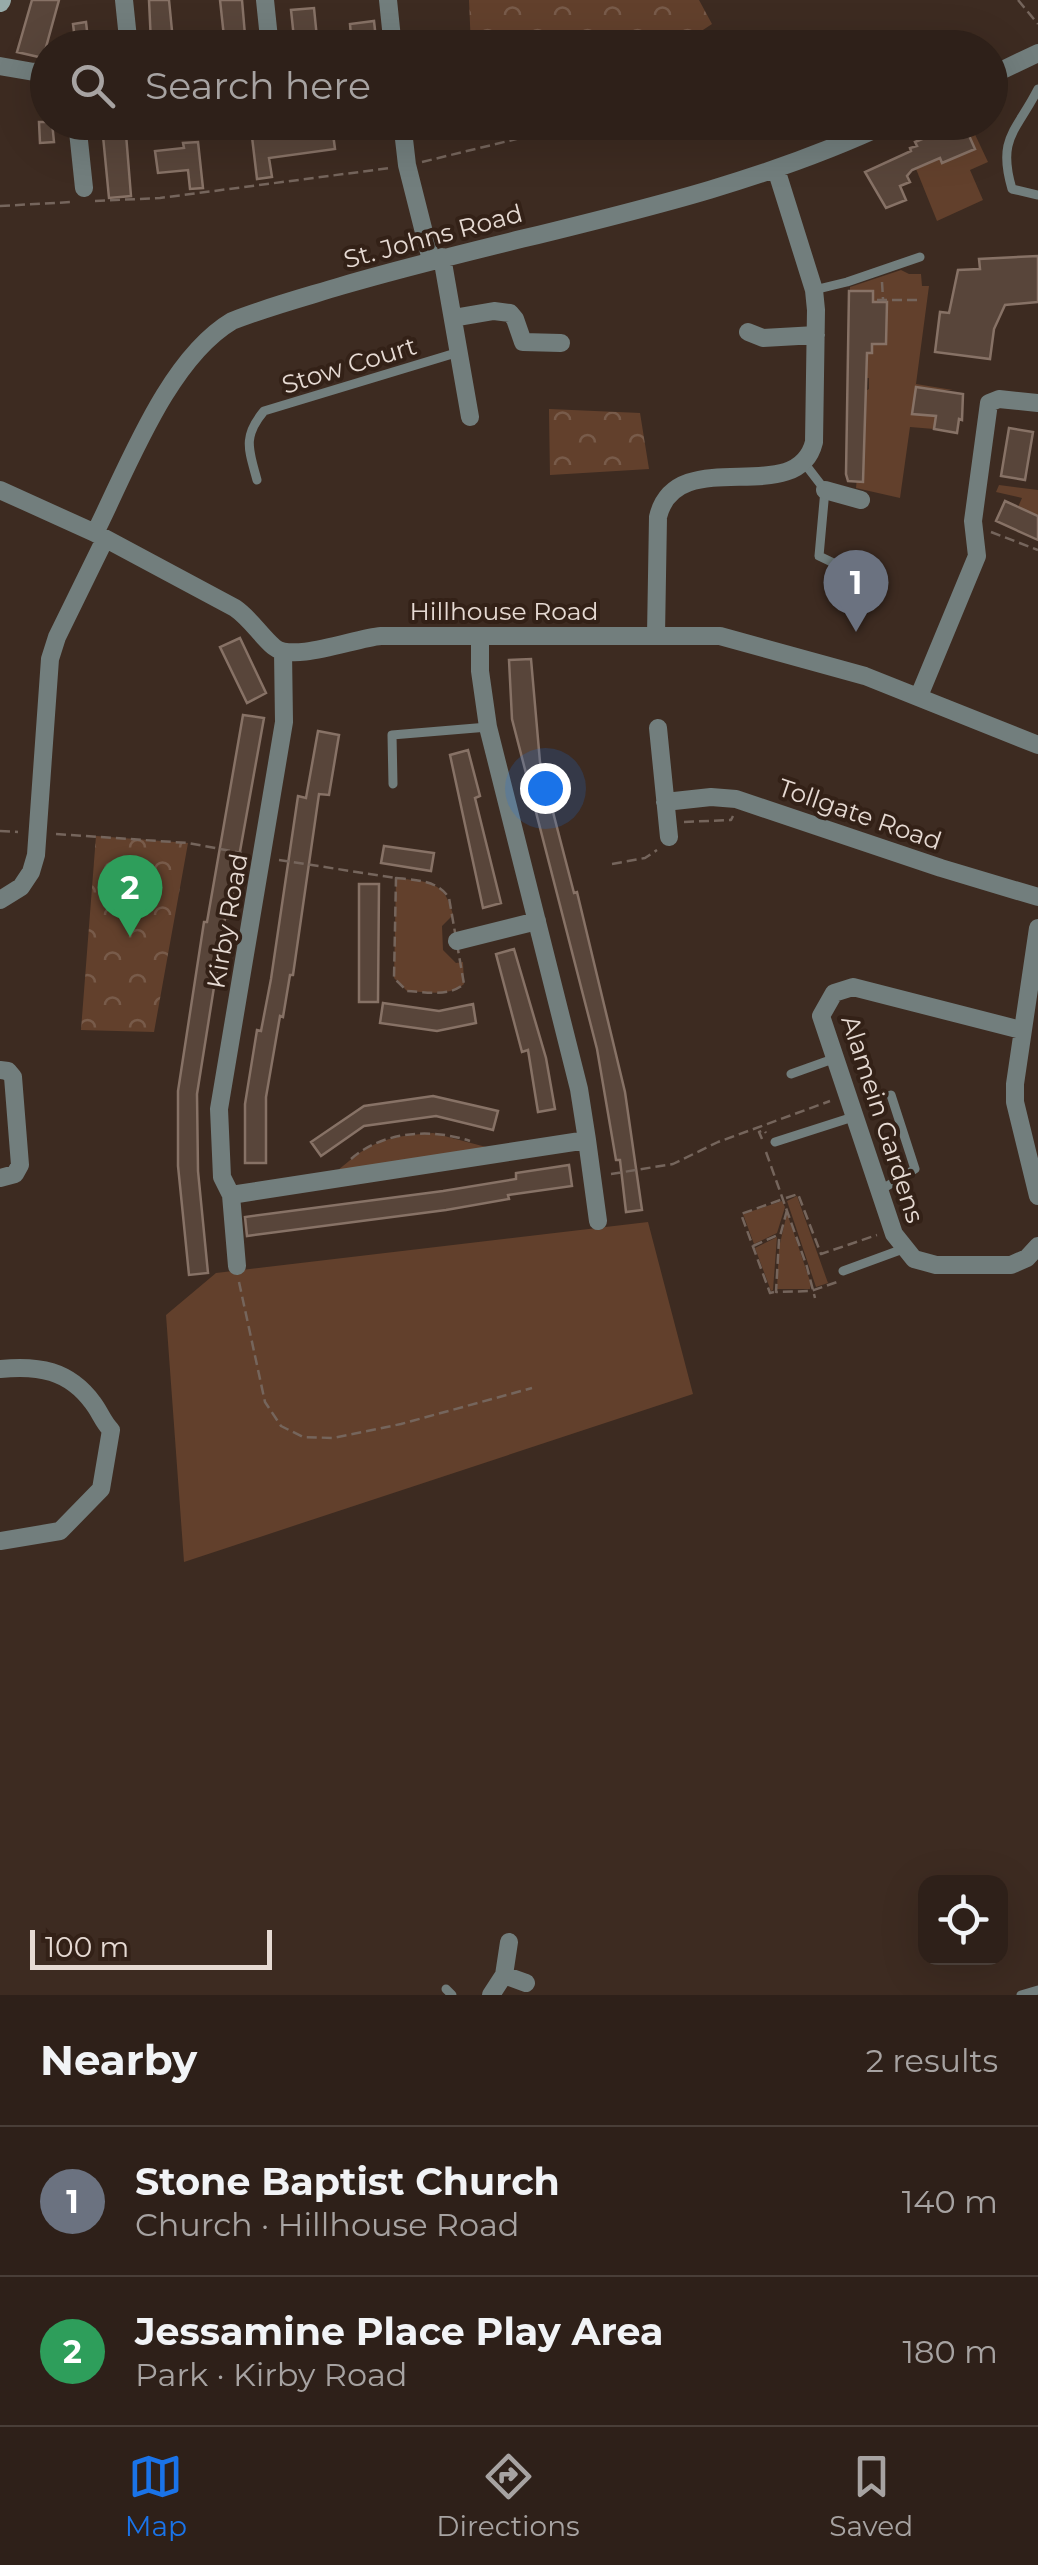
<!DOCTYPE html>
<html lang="en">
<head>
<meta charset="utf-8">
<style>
	body { margin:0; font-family:Montserrat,sans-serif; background:#362822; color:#f1f3f6 }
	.controls { position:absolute; right:30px; bottom:30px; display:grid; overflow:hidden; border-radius:20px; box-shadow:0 10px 40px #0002 }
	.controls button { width:90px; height:90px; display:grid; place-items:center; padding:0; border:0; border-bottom:2px solid #493e38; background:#2e2019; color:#f1f3f6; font:50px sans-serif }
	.scale { position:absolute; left:30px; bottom:25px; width:242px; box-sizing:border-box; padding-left:10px; border:5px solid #e6dad3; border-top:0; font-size:28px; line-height:35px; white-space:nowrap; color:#e6dad3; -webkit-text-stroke:8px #332117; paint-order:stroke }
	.you { position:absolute; left:545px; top:788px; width:35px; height:35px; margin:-25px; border:8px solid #fff; border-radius:50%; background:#1a73e8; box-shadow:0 0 0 15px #1a73e833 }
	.badge { display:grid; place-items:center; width:65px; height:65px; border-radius:50%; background:#1a73e8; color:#fff; font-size:32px; font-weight:700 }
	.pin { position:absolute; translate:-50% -82px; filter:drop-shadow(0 2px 5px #0008) }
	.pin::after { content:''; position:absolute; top:52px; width:35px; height:30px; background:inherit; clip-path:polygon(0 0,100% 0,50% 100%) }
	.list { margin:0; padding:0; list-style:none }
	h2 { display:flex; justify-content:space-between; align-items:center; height:130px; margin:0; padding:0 40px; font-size:42px }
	h2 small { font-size:32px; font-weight:400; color:#a7a3a2 }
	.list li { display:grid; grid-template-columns:65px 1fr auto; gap:30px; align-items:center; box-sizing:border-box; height:150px; padding:0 40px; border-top:2px solid #493e38 }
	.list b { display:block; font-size:38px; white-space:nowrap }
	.list p { margin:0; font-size:32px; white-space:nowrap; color:#a7a3a2 }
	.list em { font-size:32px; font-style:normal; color:#a7a3a2 }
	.icon { flex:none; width:55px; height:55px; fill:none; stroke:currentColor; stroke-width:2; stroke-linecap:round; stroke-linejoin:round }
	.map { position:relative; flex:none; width:1038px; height:1995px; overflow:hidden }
	.search { position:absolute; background:#2e2019; box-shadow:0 10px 40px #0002; left:30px; right:30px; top:30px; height:110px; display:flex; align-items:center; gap:25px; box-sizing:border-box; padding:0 35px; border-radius:55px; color:#a7a3a2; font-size:38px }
	.sheet { height:430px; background:#2e2019 }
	nav { display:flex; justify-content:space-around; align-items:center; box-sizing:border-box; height:140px; border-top:2px solid #493e38; background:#2e2019; font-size:28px; color:#a7a3a2 }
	nav a { display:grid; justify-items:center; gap:5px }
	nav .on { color:#1a73e8 }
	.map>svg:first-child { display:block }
	.green { fill:#62402c }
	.park { fill:url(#park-crowns) }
	.building { fill:#58453a; stroke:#877266; stroke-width:2.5 }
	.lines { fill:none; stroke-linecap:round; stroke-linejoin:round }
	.path { stroke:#75655c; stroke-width:2.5; stroke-dasharray:10 5; stroke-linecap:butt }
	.service { stroke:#727e7d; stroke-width:9 }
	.minor { stroke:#727e7d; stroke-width:18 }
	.secondary { stroke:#97aba9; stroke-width:20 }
	.labels { text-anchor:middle; stroke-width:8; stroke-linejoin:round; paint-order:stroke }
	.street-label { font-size:25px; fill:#e6dad3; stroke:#332117 }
</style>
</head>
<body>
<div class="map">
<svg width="1038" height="1995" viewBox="0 0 1038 1995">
	<defs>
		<pattern id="park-crowns" width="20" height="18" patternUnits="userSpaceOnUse" patternTransform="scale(2.5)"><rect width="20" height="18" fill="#62402c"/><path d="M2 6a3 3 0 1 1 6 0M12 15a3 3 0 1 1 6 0" fill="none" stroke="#785b4a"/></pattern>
	</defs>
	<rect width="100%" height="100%" fill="#3d2b21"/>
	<path class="green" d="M972 128 988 162 970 170 983 200 937 221 908 149 919 167 937 160 931 137 943 163 963 154 959 145 967 130Z
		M901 270 909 274H921L922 286H929L916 384 953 390H932L933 416H936L934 429 910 427 900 498 856 488 864 396 846 395 847 392H864L869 389V378H865L866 354 871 353 868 306 873 291H850V287Z
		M999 485 1038 490V516L1018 507 1022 498 996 492Z
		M396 878C428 882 445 880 453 915L442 926 443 950 456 963 463 962 464 984C449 997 427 992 407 991L394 978Z
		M433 1133 505 1152 327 1180C368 1144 377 1137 433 1133Z
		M797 1196 828 1283 816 1287 787 1201Z
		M782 1201 785 1207 777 1233 754 1244 743 1214Z
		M787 1213 811 1284 810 1289H777L779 1248Z
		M648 1222 693 1394 184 1562 166 1315 216 1273Z
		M777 1237 773 1290 771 1291 755 1248Z"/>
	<path class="park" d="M469 0H699L712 24 677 47H471Z
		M549 409 640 413 649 469 550 475Z
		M96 836 188 843 154 1032 81 1030Z"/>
	<path class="building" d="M32 0H59L43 58 17 52Z
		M149 0H169L173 41 151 43Z
		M220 0H242L245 35 224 37Z
		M314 8 318 48H295L291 10Z
		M374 21 377 48H352L350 24Z
		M86 22 89 48H76L73 24Z
		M39 122H52L54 142 40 143Z
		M963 122 975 149 942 163 940 158 912 170 907 176 910 182 900 186 906 200 886 208 865 172 911 151 910 148 917 146 915 142Z
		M332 126 335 149 269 158 272 177 257 179 252 137Z
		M126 134 131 196 109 198 103 136Z
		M198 142 203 188 190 189 188 170 158 173 155 151 184 148 183 143Z
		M1038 256V302L1005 305 994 329 990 359 935 352 940 312 949 313 958 270 980 269 979 259Z
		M849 291H873V302H887L886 344H872V353H867L863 482 848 481 846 474Z
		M916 387 963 394 962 420 959 419 957 433 934 429 936 416 912 414Z
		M1009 428 1033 432 1025 480 1001 476Z
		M1005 501 1038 516V540L996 521Z
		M240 638 266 693 247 703 220 647Z
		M531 659 540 762 574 893 577 892 625 1092 642 1210 626 1212 620 1160H616L597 1049 512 719 509 660Z
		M243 715 264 718 228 918H225L197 1094 198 1171 208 1273 189 1275 178 1166V1091L204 922H207Z
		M318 731 339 735 329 795 319 794 293 975H290L283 1017 280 1016 266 1097V1163H245V1104L257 1030 261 1031 271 979 298 796 306 798Z
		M468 750 480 796 475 798 501 903 483 908 450 755Z
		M384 846 434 853 431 871 381 863Z
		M359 884H379L378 1002H359Z
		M514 949 546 1058 555 1109 538 1112 528 1050 522 1052 496 954Z
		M383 1003 439 1011 473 1004 476 1023 437 1031 380 1023Z
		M433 1096 498 1111 493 1130 436 1116 364 1126 321 1156 311 1142 364 1106Z
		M569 1165 572 1186 508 1195 509 1199 446 1210 247 1236 245 1217 443 1191 516 1179V1173Z"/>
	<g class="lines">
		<path class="path" d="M1018 0 1038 24
			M422 162 586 122
			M95 201 160 198 390 168
			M0 206 72 202
			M882 282 883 299
			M877 300H922
			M991 532 1038 550
			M684 822 731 820 733 816
			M0 831 18 832
			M56 834 188 843 242 853
			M279 860 396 878
			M612 864 645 858 657 850
			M396 878C415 880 438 880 449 898L464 984C449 997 427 992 407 991L394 978Z
			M762 1139 759 1132 764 1130 766 1133
			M766 1152 807 1267 815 1298
			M351 1159C383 1131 431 1128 470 1141
			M611 1174 673 1164 718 1142 830 1101
			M786 1198 798 1194 821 1254 877 1235
			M787 1210 779 1240 776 1292 811 1291 837 1282
			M753 1246 778 1235
			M239 1282 265 1402 281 1426 303 1437 333 1438 401 1424 532 1388
			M774 1292 770 1293 741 1214 783 1199"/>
		<path class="service" d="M1038 89C1016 132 997 138 1012 189L1038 195
			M814 290 847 282 920 257
			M805 464 825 490 819 556 844 568
			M257 480C249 450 242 437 264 411L459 352
			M393 784 392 735 488 727
			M791 1074 833 1059
			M775 1142 853 1117
			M879 1191 915 1169 891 1095
			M843 1271 903 1249
			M446 1989 452 1995
			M1021 1995 1038 1990"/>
		<path class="minor" d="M124 0 129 48
			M265 0 270 48
			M388 0 393 48
			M245 48 269 45
			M0 66 34 72 48 70
			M990 76 1038 53
			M77 122 84 188
			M402 122 407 165 431 260
			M442 257 470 417
			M453 318 494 311 510 313 515 319 523 342 561 343
			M748 332 763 338 816 335
			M0 490 95 533 235 608C251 619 260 635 274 647 293 663 355 638 381 636H720L865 676 1038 745
			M825 490 861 500
			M95 533C128 467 168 359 232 321 267 307 305 297 341 286 524 232 718 204 891 122
			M656 635 658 517C676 441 797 511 814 442L816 310 814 290 776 169
			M283 652 284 722 219 1109 222 1177 231 1195 587 1140 579 1089 488 727 480 671V636
			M919 696 977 556 973 521 989 403 999 399 1038 403
			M658 728 669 837
			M665 802 711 797 736 799 941 868 1038 897
			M0 900 21 887 31 872 36 855 50 659 57 637 105 539
			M1038 928 1015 1084V1102L1038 1196
			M457 941 537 921
			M1021 1030 853 987 834 993 821 1016 894 1234 914 1259 936 1265H1011L1027 1258 1038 1246
			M0 1070 8 1071 13 1077 20 1165 15 1174 0 1178
			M587 1140 598 1221
			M231 1195 237 1266
			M0 1369C38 1365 69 1370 93 1403 100 1412 103 1422 111 1430L101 1489 60 1531 0 1541
			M504 1975 509 1942
			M491 1995 504 1975 526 1983"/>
		<path class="secondary" d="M0 2 1 0"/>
	</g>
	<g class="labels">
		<g class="street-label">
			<text transform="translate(433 236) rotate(-15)" y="9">St. Johns Road</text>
			<text transform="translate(349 365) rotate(-17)" y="9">Stow Court</text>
			<text x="504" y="620">Hillhouse Road</text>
			<text transform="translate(860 814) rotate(19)" y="9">Tollgate Road</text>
			<text transform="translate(227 921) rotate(-80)" y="9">Kirby Road</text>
			<text transform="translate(883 1119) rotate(72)" y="9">Alamein Gardens</text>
		</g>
	</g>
</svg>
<div class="controls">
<button><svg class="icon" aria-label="locate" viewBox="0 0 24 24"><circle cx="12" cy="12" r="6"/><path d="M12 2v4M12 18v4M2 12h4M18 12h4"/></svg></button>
</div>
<div class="scale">100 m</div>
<div class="you"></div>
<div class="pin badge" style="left:856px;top:632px;background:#6b7280">1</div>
<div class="pin badge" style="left:130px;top:937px;background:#2e9e5b">2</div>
<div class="search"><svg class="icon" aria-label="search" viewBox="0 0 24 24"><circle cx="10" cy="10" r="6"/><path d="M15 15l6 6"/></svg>Search here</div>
</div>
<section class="sheet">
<h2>Nearby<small>2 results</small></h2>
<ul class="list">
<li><span class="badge" style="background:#6b7280">1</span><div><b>Stone Baptist Church</b><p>Church · Hillhouse Road</p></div><em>140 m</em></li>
<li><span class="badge" style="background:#2e9e5b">2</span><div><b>Jessamine Place Play Area</b><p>Park · Kirby Road</p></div><em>180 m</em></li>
</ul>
</section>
<nav>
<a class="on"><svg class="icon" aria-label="map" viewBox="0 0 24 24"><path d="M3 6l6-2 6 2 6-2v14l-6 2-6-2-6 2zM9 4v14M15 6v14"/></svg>Map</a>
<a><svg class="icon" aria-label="directions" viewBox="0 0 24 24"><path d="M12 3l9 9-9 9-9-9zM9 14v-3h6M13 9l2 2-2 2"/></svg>Directions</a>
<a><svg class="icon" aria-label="saved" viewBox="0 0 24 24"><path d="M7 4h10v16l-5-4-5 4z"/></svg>Saved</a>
</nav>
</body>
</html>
